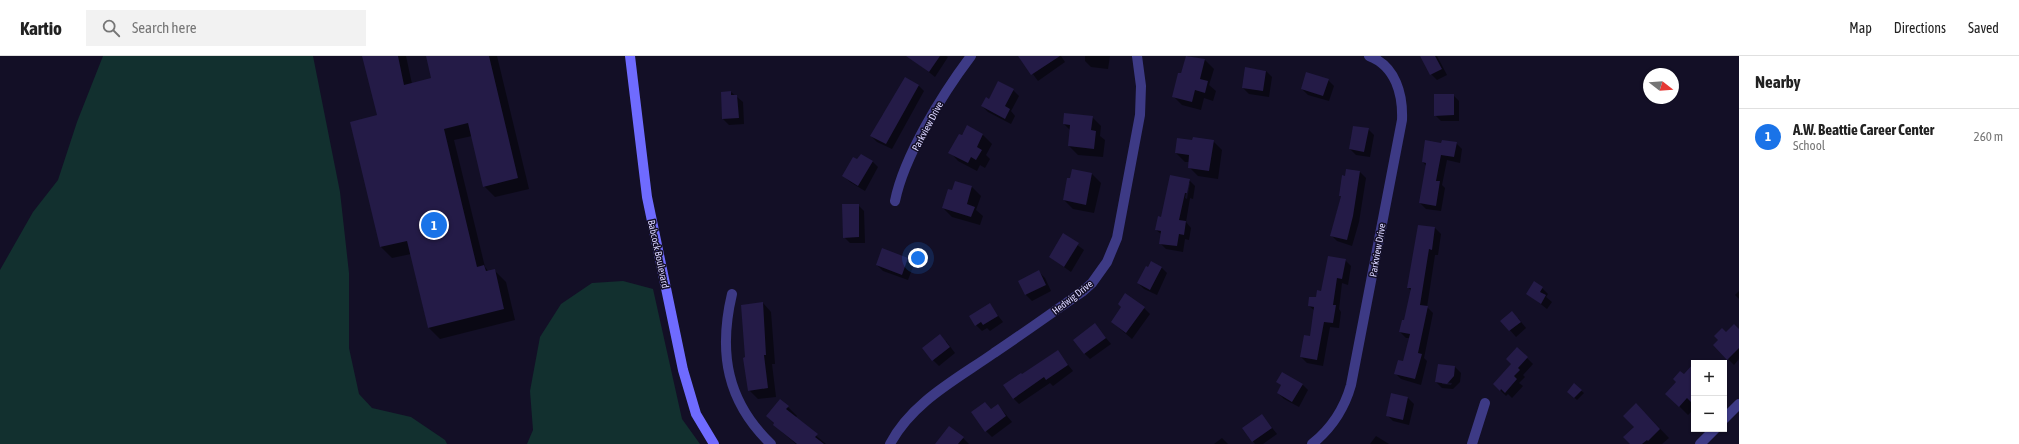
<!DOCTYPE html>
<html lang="en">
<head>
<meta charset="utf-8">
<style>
	body { margin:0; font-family:"Asap Condensed",sans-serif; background:#f2f2f2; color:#222 }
	.controls { position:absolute; right:12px; bottom:12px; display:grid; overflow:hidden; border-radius:0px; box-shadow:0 1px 3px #0004 }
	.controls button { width:36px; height:36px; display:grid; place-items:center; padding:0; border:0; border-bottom:1px solid #e0e0e0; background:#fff; color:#222; font:20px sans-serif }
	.compass { position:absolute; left:1643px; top:12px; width:36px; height:36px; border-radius:50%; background:#fff; box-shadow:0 1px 3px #0004; rotate:107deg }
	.you { position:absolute; left:918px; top:202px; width:14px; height:14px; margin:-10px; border:3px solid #fff; border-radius:50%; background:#1a73e8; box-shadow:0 0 0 6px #1a73e833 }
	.badge { display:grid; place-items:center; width:26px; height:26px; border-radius:50%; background:#1a73e8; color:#fff; font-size:13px; font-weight:700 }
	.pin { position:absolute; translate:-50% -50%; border:2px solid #fff; box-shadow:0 1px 4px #0006 }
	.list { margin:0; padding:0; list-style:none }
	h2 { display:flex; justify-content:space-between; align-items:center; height:52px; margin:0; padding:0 16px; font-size:17px }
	h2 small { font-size:13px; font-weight:400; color:#767676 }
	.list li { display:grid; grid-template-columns:26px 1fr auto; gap:12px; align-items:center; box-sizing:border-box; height:56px; padding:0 16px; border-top:1px solid #e0e0e0 }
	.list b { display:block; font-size:15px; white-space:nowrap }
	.list p { margin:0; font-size:13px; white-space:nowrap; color:#767676 }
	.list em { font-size:13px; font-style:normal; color:#767676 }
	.icon { flex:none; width:22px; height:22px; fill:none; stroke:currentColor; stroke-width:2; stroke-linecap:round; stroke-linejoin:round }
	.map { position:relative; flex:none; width:1739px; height:388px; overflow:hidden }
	header { display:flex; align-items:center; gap:24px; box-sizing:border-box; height:56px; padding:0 20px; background:#fff; border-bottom:1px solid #e0e0e0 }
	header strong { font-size:19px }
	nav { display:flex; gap:22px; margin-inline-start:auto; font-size:14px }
	.search { width:280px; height:36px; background:#f2f2f2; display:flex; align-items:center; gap:10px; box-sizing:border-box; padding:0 14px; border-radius:0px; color:#767676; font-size:15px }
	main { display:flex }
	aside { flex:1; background:#fff }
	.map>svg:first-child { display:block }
	.green { fill:#12302f }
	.shadow { fill:#0007; fill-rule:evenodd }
	.building { fill:#241b47 }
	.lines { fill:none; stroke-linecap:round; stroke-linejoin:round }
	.minor { stroke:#3d3a85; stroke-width:10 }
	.secondary { stroke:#6f6bff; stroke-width:10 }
	.labels { text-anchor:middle; stroke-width:3; stroke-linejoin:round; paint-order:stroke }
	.street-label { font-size:10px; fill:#d9d4ff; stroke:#130f26 }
</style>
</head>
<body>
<header>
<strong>Kartio</strong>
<div class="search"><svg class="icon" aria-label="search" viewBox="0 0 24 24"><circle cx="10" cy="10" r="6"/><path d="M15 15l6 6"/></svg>Search here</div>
<nav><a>Map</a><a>Directions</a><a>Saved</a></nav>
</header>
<main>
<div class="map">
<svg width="1739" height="388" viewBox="0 0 1739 388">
	<rect width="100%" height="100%" fill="#130f26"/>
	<path class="green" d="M103 0H313L340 136 349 217V292L359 338 372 352 411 361 445 384 447 388H0V214L33 156 58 124 77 66Z
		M623 225 653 233 682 363 700 388H527L533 374 530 335 540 281 561 248 592 227Z"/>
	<path class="shadow" d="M363 0H406L412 28 432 23 427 0H497L529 133 495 141 484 130 472 80 454 84 485 211 489 216 494 214 506 226 515 264 440 283 428 271 411 198 392 202 381 191 351 67 378 60Z
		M918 0H946L948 1 935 21 915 5Z
		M1024 0H1061L1065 6 1038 25 1021 2Z
		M1085 0H1110L1108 13 1091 11 1085 5Z
		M1187 0 1205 4 1214 13 1209 29 1216 35 1213 45 1204 42 1201 54 1182 49 1173 40Z
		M1421 0H1437L1447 19 1437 24 1431 18Z
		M1246 12 1266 15 1272 21 1269 41 1249 38 1243 32Z
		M1328 24 1334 30 1329 45 1308 39 1302 33Z
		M918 29 924 35 892 93 877 86 871 80 883 58 884 59Z
		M1013 34 1019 40 1011 55 1015 60 1011 68 988 56 982 50 989 44Z
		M731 36 743 46 744 68 729 69 723 63 722 37Z
		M1453 39 1459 45V65H1441L1435 59Z
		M1092 61 1101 70 1100 80 1105 84 1103 101 1078 99 1069 90 1071 75 1064 68Z
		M968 70 983 79 992 88 986 99 990 103 985 112 980 109 977 115 958 105 950 96Z
		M1368 73 1374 79 1370 101 1356 99 1350 93Z
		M1193 85H1213L1222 94 1218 123 1198 120 1189 111V106H1185L1176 97Z
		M1456 87 1462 93 1460 107 1447 104 1442 129 1445 132 1441 155 1426 153 1420 147 1426 110 1423 106Z
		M858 105H872L878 111 865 135 850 126 844 120Z
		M1360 116 1366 122 1359 166 1352 190 1337 185 1331 179 1346 121Z
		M1092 118 1101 127 1094 157 1073 153 1064 144Z
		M1189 124 1195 130 1193 143 1190 142 1186 166 1191 172 1189 184 1185 183 1183 196 1166 193 1160 187 1161 178 1156 174 1162 162ZM1188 127H1190L1187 143 1185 142Z
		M956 126 972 131 981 140 976 154 983 160 980 169 952 161 943 152 953 136Z
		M858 149 864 155 865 187H850L844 181Z
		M1419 170 1435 172 1441 178 1438 199H1435L1427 251 1433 257 1424 302 1427 305 1421 329 1401 323 1395 317 1404 306 1410 282H1406L1400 276 1405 265 1411 235 1408 231Z
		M1064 179 1084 194 1071 216 1050 201Z
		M908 202 914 208 908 224 883 215 877 209Z
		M1345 204 1351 210 1348 229 1342 227 1339 253 1341 256 1339 272 1330 271 1323 310 1307 307 1301 301 1311 281 1315 255 1309 250 1317 243Z
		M1161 211 1167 217 1157 239 1144 233 1138 227Z
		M1039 216 1045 222 1051 235 1032 245 1026 239 1019 225Z
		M1542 232 1548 238 1546 241 1552 246 1547 253 1528 238Z
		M1739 235V243L1735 239Z
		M763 247 771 256 775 308H772L776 341 758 343 749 334 746 302Z
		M989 248 1003 266 990 275 987 272 982 275 976 269Z
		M1122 252H1144L1150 258 1132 283 1112 266Z
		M1518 262 1526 272 1516 281 1502 265Z
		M1095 269 1111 288 1090 303 1084 297Z
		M1739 274V303L1734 309 1714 289 1726 277Z
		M946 285 955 297 939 310 933 304Z
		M1517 292 1533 308 1523 319 1525 321 1519 327 1523 330 1512 342 1508 338 1506 340 1494 328 1513 308Z
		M1057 295 1073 315 1053 330 1050 327 1019 348 1013 342 1023 319Z
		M1439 309 1455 311 1461 317 1460 326 1453 333 1442 332 1436 326ZM1442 326 1452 327 1451 329 1442 328Z
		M1694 316V353L1688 359 1676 347 1684 320Z
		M1278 326 1302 328 1308 334 1299 351 1284 343 1278 337 1282 330Z
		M1574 329 1584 337 1577 344 1568 336Z
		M1391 339 1408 342 1414 348 1409 369 1393 365 1387 359Z
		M998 349 1012 366 992 381 986 375 992 354Z
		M788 351 797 360 795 362 826 388H796L783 377 767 360Z
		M1645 357 1669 382 1662 388H1631L1635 371Z
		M1262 359 1277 378 1263 388H1255L1244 373Z
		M1376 380 1389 388H1370Z
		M963 382 969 388H936Z
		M1222 382 1228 388H1214Z"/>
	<path class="building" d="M362 0H398L404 29 431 22 426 0H489L518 122 483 131 468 67 444 73 477 211 484 209 486 215 495 213 504 253 428 272 407 185 380 191 350 66 377 59Z
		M906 0H940L929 16Z
		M1018 0H1060L1031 19Z
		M1186 0 1205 3 1200 23 1208 25 1205 37 1195 34 1192 46 1172 41 1178 17H1181Z
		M1420 0H1435L1442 13 1430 19Z
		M1245 11 1266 15 1263 35 1242 32Z
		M1306 16 1329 23 1323 40 1301 33Z
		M905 21 919 29 886 88 870 80Z
		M998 25 1014 33 1005 50 1010 53 1005 63 981 50 986 41 989 43Z
		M731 35V39H737L739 62 722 63 721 36Z
		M1434 38H1454V59L1434 60Z
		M1064 57 1093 60 1091 74 1096 75 1094 93 1068 90 1070 69 1063 68Z
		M967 69 983 78 977 91 982 94 976 104 971 101 968 107 948 97 959 78 962 79Z
		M1353 70 1369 72 1364 96 1349 93Z
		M1193 81 1214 84 1209 115 1188 112 1189 99 1175 97 1177 82 1192 84Z
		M1425 84 1441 87 1442 84 1457 86 1454 101 1441 99 1436 125H1440L1436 150 1419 147 1426 107 1422 106Z
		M861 98 873 105 858 130 842 120 853 101 857 103Z
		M1072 113 1092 117 1086 149 1063 144 1067 122H1070Z
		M1346 113 1360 115 1353 160 1347 184 1330 180 1341 140H1339L1342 119 1345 120Z
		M1170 119 1190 123 1187 137H1185L1179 164 1186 165 1184 179 1179 178 1177 190 1159 188 1161 175 1155 174 1158 160 1161 161Z
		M955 125 972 130 967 148 975 151 971 161 942 152 948 133 952 134Z
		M842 148H859V181L843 182Z
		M1418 169 1435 171 1432 194 1429 193 1420 249 1428 250 1418 297 1422 298 1415 323 1394 318 1398 304 1403 305 1410 278 1399 276 1402 264H1404L1411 232H1407Z
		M1063 177 1079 187 1064 211 1049 201Z
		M882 192 908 202 902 219 876 209Z
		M1328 200 1346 203 1342 223 1337 222 1333 249H1336L1333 267 1324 266 1317 304 1300 301 1304 279 1310 280 1314 251 1308 250 1309 241H1316L1317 234 1321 235Z
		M1151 205 1162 211 1150 234 1137 227 1146 210 1148 211Z
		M1039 214 1046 229 1025 239 1018 225Z
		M1534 225 1543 231 1540 236 1546 239 1541 248 1526 238Z
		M1125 237 1145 251 1126 277 1111 266 1121 251 1118 248Z
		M763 246 766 299H764L768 332 748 335 743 302 745 301 741 249Z
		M990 247 998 260 983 269 981 266 975 270 969 260Z
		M1512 255 1521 266 1509 275 1500 265Z
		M1095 267 1106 282 1084 298 1073 284Z
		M1734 268 1739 273V292L1727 304 1713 289 1718 284 1714 280 1722 272 1726 276Z
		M940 278 950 291 932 305 922 292Z
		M1517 291 1528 301 1518 312 1520 314 1514 320 1517 323 1505 337 1501 333 1500 335 1493 328 1511 308 1506 303Z
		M1058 294 1068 309 1046 324 1044 321 1013 343 1003 329 1021 317 1022 318Z
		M1694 307V349L1687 342 1679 351 1665 338 1676 326 1673 323 1680 315 1684 318Z
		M1438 308 1455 310 1454 320 1447 328 1435 326Z
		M1282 316 1303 328 1292 346 1277 337 1281 329 1276 326Z
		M1574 327 1582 334 1574 342 1567 336Z
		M1391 337 1408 341 1403 364 1386 360Z
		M780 343 789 350 786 353 818 378 815 381 824 388H797L773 369 774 367 766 360Z
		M985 346 991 353 998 348 1006 360 985 376 971 356Z
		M1636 347 1660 373 1648 385 1647 384 1642 388H1630L1623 381 1634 371 1623 360Z
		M1262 358 1272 372 1252 386 1242 372Z
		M949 370 964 381 958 388H935Z"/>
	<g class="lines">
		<path class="minor" d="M895 145C904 100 943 37 971 0
			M732 238C718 297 727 346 771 388
			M1724 363 1739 348
			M890 388C912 346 957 323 994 297 1024 277 1053 256 1082 236L1092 227 1107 206 1117 182 1140 59 1141 30 1137 0
			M1312 388C1332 372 1344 354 1351 329L1402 64C1403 39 1396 10 1369 0
			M1472 388 1485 347
			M1700 388 1715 373"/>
		<path class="secondary" d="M630 0 647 141 683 314 696 358 714 388"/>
	</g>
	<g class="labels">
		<g class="street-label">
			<text transform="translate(927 70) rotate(-62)" y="4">Parkview Drive</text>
			<text transform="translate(1377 194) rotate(-80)" y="4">Parkview Drive</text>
			<text transform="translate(659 198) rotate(78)" y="4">Babcock Boulevard</text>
			<text transform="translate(1072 241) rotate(-38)" y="4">Hedwig Drive</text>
		</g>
	</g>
</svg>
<div class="controls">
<button>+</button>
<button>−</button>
</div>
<svg class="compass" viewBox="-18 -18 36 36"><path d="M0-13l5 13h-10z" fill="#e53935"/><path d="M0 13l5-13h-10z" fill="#767676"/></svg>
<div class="you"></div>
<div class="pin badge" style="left:434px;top:169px">1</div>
</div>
<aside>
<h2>Nearby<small></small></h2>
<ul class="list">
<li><span class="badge">1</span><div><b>A.W. Beattie Career Center</b><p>School</p></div><em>260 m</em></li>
</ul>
</aside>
</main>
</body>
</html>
